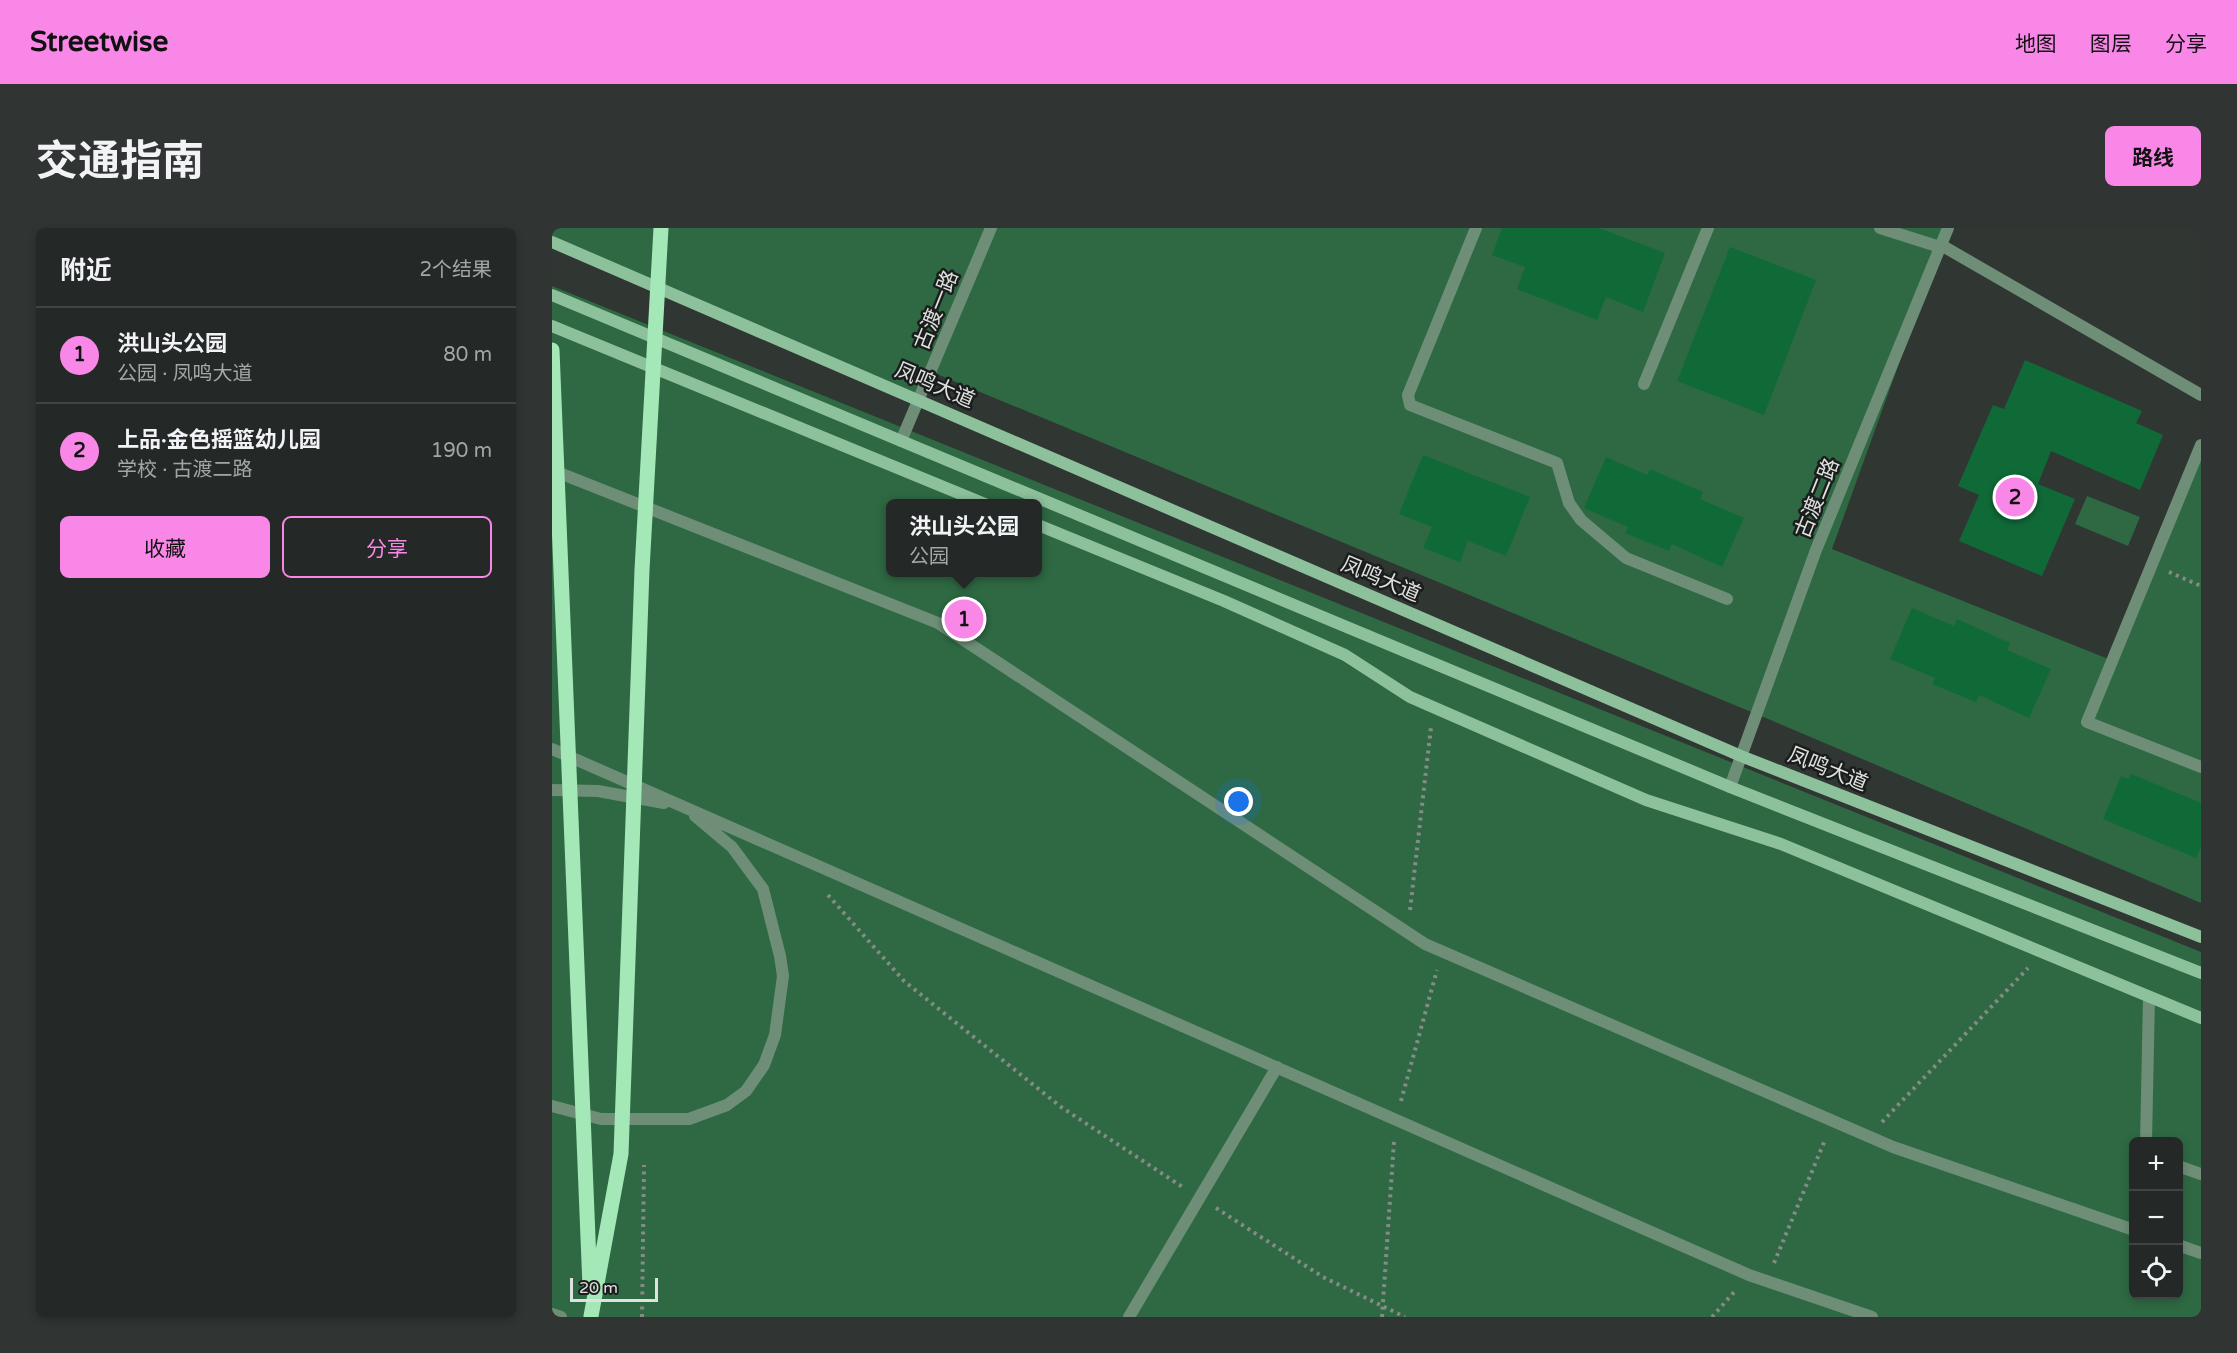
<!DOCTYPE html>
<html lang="zh">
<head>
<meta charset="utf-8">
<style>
	body { margin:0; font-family:"Varela Round","Noto Sans SC",sans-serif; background:#303432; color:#f1f3f6 }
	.controls { position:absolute; right:18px; bottom:18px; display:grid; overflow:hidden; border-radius:9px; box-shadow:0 3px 9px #0003 }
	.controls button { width:54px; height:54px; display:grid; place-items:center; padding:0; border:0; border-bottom:2px solid #414443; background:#242826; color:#f1f3f6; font:30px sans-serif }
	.scale { position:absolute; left:18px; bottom:15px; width:88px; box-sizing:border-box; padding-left:6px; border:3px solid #dee1df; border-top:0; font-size:16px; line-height:21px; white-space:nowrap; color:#dee1df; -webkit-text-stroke:4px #1a1d1b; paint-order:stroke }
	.you { position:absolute; left:687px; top:574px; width:21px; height:21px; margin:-15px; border:4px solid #fff; border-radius:50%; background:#1a73e8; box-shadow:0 0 0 9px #1a73e833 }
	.badge { display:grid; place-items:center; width:39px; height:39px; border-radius:50%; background:#f987e8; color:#111; font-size:20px; font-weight:700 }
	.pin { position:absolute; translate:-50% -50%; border:3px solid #fff; box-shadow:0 2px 6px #0006 }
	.popup { position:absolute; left:334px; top:271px; width:156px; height:78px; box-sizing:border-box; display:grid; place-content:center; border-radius:9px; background:#242826; filter:drop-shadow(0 2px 4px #0005); font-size:20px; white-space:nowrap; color:#a3a6a7 }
	.popup b { font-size:22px; color:#f1f3f6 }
	.popup::after { content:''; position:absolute; left:50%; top:100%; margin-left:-12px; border:12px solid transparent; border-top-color:#242826 }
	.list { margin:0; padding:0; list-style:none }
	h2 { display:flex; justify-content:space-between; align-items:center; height:78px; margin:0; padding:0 24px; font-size:26px }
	h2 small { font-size:20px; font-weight:400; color:#a3a6a7 }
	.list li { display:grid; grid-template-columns:39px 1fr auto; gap:18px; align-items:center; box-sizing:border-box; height:96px; padding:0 24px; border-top:2px solid #414443 }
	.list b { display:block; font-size:22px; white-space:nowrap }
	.list p { margin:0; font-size:20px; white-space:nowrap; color:#a3a6a7 }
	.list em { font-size:20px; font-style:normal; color:#a3a6a7 }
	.actions { display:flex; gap:12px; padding:18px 24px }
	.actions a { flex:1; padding:14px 0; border:2px solid #f987e8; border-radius:9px; text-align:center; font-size:21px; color:#f987e8 }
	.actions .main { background:#f987e8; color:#111 }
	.icon { flex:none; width:33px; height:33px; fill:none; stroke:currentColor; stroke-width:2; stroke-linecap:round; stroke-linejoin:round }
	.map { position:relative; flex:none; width:1649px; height:1089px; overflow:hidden; border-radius:9px }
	header { display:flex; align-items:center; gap:36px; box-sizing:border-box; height:84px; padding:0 30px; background:#f987e8; color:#111 }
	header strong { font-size:28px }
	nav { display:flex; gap:33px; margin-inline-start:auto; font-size:21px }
	.intro { display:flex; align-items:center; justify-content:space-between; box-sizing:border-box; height:144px; padding:0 36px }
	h1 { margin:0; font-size:42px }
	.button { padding:15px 27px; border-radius:9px; background:#f987e8; color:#111; font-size:21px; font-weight:700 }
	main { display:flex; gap:36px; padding:0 36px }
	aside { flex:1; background:#242826; border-radius:9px; box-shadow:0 3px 9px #0003 }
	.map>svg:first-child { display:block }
	.green { fill:#2e6943; fill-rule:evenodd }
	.building { fill:#106a38 }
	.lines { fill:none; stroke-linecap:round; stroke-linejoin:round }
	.path { stroke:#868b88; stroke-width:4; stroke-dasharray:3 4.5; stroke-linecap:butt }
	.lane { stroke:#6e8e77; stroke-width:12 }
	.street { stroke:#6e8e77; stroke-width:12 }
	.secondary { stroke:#8dc19b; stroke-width:12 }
	.path-bridge { stroke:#868b88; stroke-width:4; stroke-dasharray:3 4.5; stroke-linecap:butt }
	.primary-bridge { stroke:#a4e8b7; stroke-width:15 }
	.labels { text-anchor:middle; stroke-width:5; stroke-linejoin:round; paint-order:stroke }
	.street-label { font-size:21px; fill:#dee1df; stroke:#1a1d1b }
</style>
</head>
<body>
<header>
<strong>Streetwise</strong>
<nav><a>地图</a><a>图层</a><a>分享</a></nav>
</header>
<div class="intro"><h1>交通指南</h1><a class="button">路线</a></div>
<main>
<aside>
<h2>附近<small>2个结果</small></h2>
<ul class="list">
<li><span class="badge">1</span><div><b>洪山头公园</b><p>公园 · 凤鸣大道</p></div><em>80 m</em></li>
<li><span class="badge">2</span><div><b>上品·金色摇篮幼儿园</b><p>学校 · 古渡二路</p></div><em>190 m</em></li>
</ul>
<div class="actions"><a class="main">收藏</a><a>分享</a></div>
</aside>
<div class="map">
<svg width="1649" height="1089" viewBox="0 0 1649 1089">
	<rect width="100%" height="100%" fill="#303632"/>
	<path class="green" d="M0 0H1396L1280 321 1559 432 1649 217V675L1221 493 380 144 368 172 0 14Z
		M0 58 1649 724V1089H0ZM338 276H486V344H338ZM1582 914H1626V1066H1582Z
		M1535 268 1588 289 1576 318 1523 296Z"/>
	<path class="building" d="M950 0H1047L1113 25 1091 84 1054 69 1045 92 965 61 973 39 940 27Z
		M1178 19 1264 52 1212 187 1125 153Z
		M1473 132 1590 183 1584 195 1611 207 1588 262 1499 223 1486 256 1523 271 1490 348 1407 313 1427 267 1406 258 1441 177 1452 181Z
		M871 227 978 269 954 328 916 313 908 334 871 320 880 299 847 286Z
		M1054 229 1095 247 1098 241 1151 264 1148 271 1192 290 1170 339 1120 316 1117 323 1073 305 1076 299 1032 280Z
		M1360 380 1402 398 1405 391 1458 415 1455 422 1499 441 1477 490 1427 467 1424 474 1380 456 1383 450 1338 431Z
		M1579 546 1649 575V618L1644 630 1551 591 1569 548 1577 551Z"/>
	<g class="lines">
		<path class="path" d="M1617 344 1649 358
			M276 667 352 753 509 879 632 960
			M858 682 879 499
			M849 873 885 742
			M1330 894 1476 740
			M664 980 771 1049 853 1089
			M1222 1035 1273 912
			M830 1089 842 913
			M1160 1089 1183 1063"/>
		<path class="lane" d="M924 0 856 167 858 177 1005 235 1017 275 1029 292 1074 330 1175 371
			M1328 0 1388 19
			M1389 17 1649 167
			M1092 156 1156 0
			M1649 217 1535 494 1649 539
			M0 521 1197 1047 1320 1089
			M0 562 46 563 112 575
			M0 878 49 891H137L175 877 194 863 212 837 223 807 231 748 228 728 211 661 180 619 143 588
			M1594 914 1597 769
			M0 1086 9 1089
			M577 1089 725 839"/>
		<path class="street" d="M349 213 439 0
			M0 242 386 395 873 716 1341 919 1582 1002
			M1178 559 1264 322 1396 0
			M1626 938 1649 946
			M1626 1017 1649 1025"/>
		<path class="secondary" d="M0 14 1189 528 1649 709
			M0 67 1178 559 1649 745
			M0 98 433 276
			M486 297 672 373 793 427 858 469 1094 572 1229 616 1649 790"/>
		<path class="path-bridge" d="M90 1089 92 937"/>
		<path class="primary-bridge" d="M0 122 38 1059
			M39 1088 69 926 90 342 109 0"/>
	</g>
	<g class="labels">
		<g class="street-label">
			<text transform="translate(384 82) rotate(-68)" y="7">古渡一路</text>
			<text transform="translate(383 157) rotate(23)" y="7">凤鸣大道</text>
			<text transform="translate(1265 270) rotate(-68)" y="7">古渡二路</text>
			<text transform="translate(829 351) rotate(23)" y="7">凤鸣大道</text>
			<text transform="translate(1276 541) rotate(22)" y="7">凤鸣大道</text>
		</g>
	</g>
</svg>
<div class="controls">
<button>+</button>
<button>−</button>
<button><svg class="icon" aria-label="locate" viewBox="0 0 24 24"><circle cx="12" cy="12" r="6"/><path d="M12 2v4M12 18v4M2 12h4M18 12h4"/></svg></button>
</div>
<div class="scale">20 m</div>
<div class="you"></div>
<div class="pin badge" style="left:412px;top:391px">1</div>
<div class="popup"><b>洪山头公园</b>公园</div>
<div class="pin badge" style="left:1463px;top:269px">2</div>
</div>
</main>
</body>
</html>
